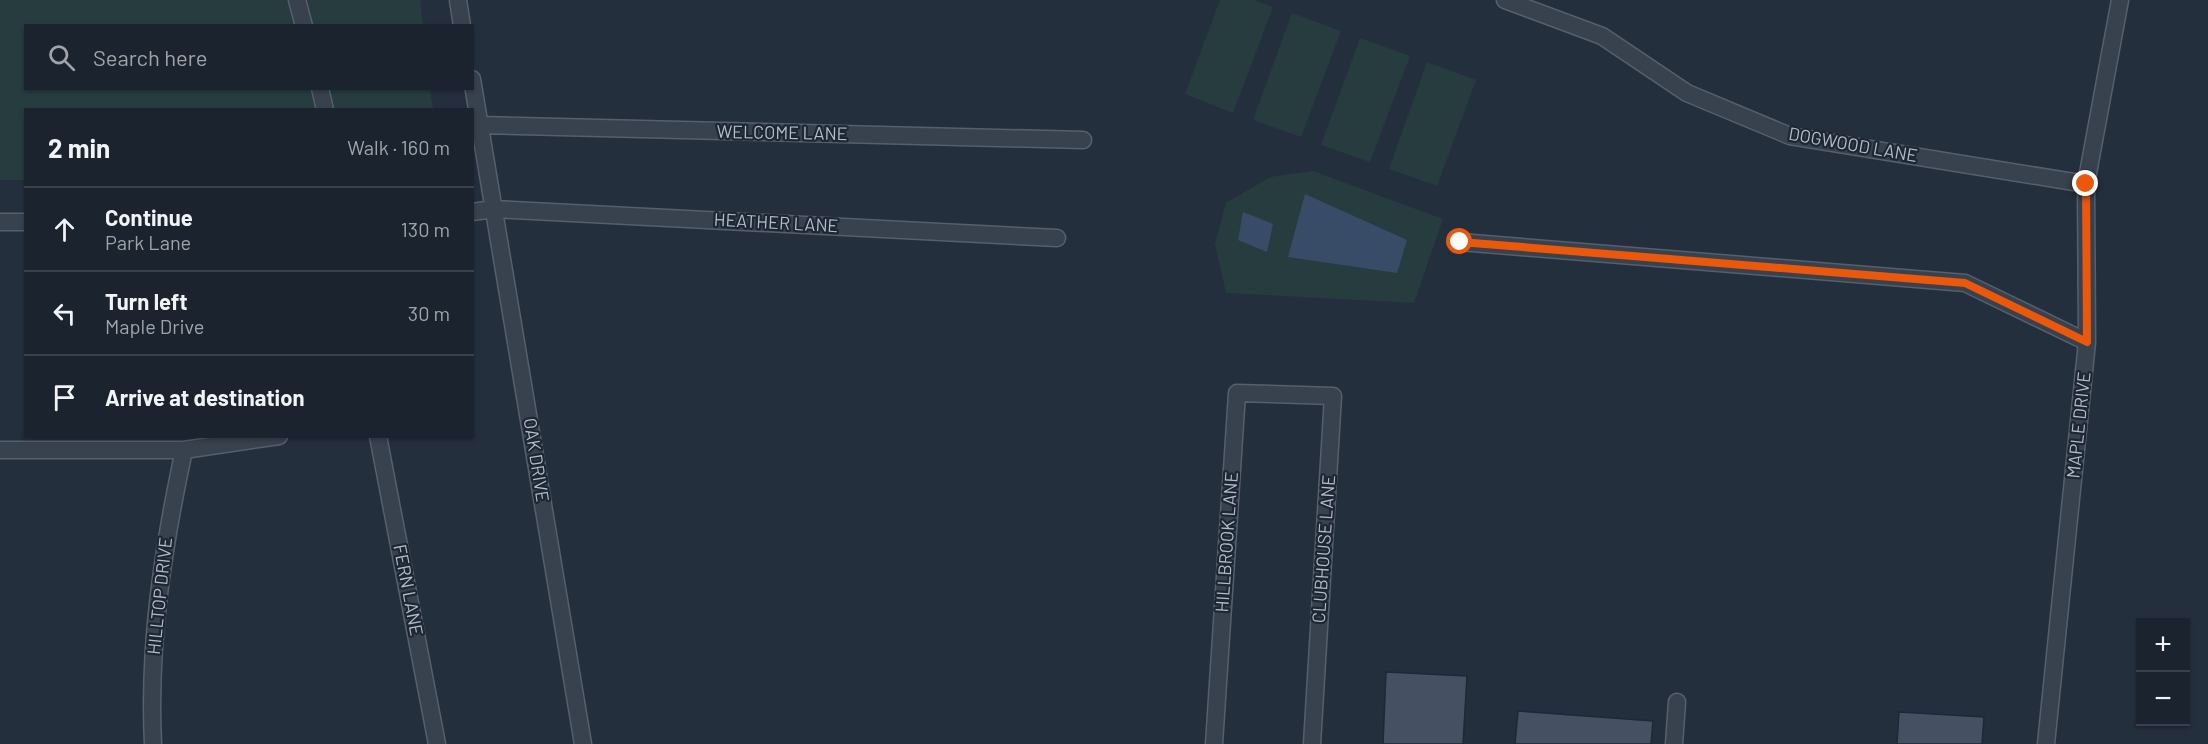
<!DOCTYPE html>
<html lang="en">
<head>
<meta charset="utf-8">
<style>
	body { margin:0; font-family:Barlow,sans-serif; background:#282f3a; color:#f1f3f6 }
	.controls { position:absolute; right:18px; bottom:18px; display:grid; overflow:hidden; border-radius:0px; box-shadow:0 2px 4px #0004 }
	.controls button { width:54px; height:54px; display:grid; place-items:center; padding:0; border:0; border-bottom:2px solid #39404a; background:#1b232e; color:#f1f3f6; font:30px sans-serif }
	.stop { position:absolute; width:18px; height:18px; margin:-14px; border:4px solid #ea580c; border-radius:50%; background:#fff }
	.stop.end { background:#ea580c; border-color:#fff; box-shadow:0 2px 6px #0008 }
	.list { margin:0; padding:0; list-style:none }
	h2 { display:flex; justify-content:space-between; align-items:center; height:78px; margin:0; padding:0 24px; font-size:26px }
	h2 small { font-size:20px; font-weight:400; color:#a0a4aa }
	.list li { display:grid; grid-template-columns:39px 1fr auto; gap:18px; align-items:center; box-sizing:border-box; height:84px; padding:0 24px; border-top:2px solid #39404a }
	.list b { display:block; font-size:22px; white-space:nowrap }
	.list p { margin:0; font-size:20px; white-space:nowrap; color:#a0a4aa }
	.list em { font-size:20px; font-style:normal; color:#a0a4aa }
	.icon { flex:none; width:33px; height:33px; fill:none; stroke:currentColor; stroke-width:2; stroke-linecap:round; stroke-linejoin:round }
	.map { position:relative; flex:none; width:2208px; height:744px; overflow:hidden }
	.search { position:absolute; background:#1b232e; box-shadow:0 2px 4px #0004; left:24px; top:24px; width:450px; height:66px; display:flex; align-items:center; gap:15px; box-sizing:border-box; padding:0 21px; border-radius:0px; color:#a0a4aa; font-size:22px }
	.panel { position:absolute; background:#1b232e; box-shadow:0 2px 4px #0004; left:24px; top:108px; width:450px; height:330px; border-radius:0px }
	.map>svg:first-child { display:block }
	.green { fill:#263c3f }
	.water { fill:#394c67 }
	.building { fill:#455162; stroke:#1f2835; stroke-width:1.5 }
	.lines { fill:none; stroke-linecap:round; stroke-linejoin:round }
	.lane-casing { stroke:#565f6c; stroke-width:19 }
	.lane { stroke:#38414e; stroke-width:16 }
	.route { stroke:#ea580c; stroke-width:8 }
	.labels { text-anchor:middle; stroke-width:4.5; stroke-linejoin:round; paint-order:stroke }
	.street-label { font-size:18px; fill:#b4bcc9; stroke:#1d2633 }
</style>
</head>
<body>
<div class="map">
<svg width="2208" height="744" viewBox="0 0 2208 744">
	<rect width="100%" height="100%" fill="#242f3e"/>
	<path class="green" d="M0 0H420L423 25 26 26V88L430 89 433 109 26 110 25 180H0Z
		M1220 0H1254L1273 7 1233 113 1185 94Z
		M1292 13 1341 31 1301 137 1253 120Z
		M1360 38 1410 56 1370 162 1321 145Z
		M1427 62 1476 80 1437 186 1389 169Z
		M1313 171 1443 219 1414 303 1226 293 1215 244 1226 203 1270 177Z"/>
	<path class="water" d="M1305 194 1407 240 1397 273 1288 257Z
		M1243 212 1273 224 1267 252 1238 240Z"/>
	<path class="building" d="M1386 672 1467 676 1463 744H1383Z
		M1518 711 1653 721 1651 744H1515Z
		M1899 712 1984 717 1982 744H1897Z"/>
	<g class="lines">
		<g class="lane-casing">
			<path id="lane" d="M297 0 304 26
				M458 0 462 26
				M1505 0 1602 36 1687 93 1790 136 2086 184
				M472 79 583 744
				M320 88 325 110
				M481 125 1083 140
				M472 212 494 209 1057 238
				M0 222H26
				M1460 242 1965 283 2087 342
				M378 436 437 744
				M0 450H184L279 436
				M153 744C148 644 163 548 184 450
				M1214 744 1237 393 1333 396 1312 744
				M1674 744 1677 702
				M2046 744 2087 342 2086 184 2120 0"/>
		</g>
		<use href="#lane" class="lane"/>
	</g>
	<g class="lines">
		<path class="route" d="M1460 242 1965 283 2087 342 2086 184"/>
	</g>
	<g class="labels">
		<g class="street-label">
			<text transform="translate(782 133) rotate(1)" y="6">WELCOME LANE</text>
			<text transform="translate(1853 145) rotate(10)" y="6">DOGWOOD LANE</text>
			<text transform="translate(776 223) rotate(3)" y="6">HEATHER LANE</text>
			<text transform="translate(2079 425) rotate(-84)" y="6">MAPLE DRIVE</text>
			<text transform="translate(536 460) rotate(81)" y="6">OAK DRIVE</text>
			<text transform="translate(1227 542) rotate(-86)" y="6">HILLBROOK LANE</text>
			<text transform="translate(1324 549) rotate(-86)" y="6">CLUBHOUSE LANE</text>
			<text transform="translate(408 590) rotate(79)" y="6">FERN LANE</text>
			<text transform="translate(160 596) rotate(-84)" y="6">HILLTOP DRIVE</text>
		</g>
	</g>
</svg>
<div class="controls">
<button>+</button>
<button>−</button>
</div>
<div class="stop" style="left:1460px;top:242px"></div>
<div class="stop end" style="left:2086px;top:184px"></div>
<div class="search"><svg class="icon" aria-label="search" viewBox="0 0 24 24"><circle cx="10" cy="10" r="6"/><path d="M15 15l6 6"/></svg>Search here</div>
<section class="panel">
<h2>2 min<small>Walk · 160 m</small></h2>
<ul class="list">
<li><svg class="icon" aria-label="ahead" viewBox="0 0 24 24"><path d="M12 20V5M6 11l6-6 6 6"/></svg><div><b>Continue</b><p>Park Lane</p></div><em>130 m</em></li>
<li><svg class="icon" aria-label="left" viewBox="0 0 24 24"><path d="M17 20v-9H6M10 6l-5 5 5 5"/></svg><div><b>Turn left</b><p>Maple Drive</p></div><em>30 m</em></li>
<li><svg class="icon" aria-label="arrive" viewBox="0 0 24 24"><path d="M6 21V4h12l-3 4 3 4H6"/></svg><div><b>Arrive at destination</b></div></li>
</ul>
</section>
</div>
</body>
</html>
